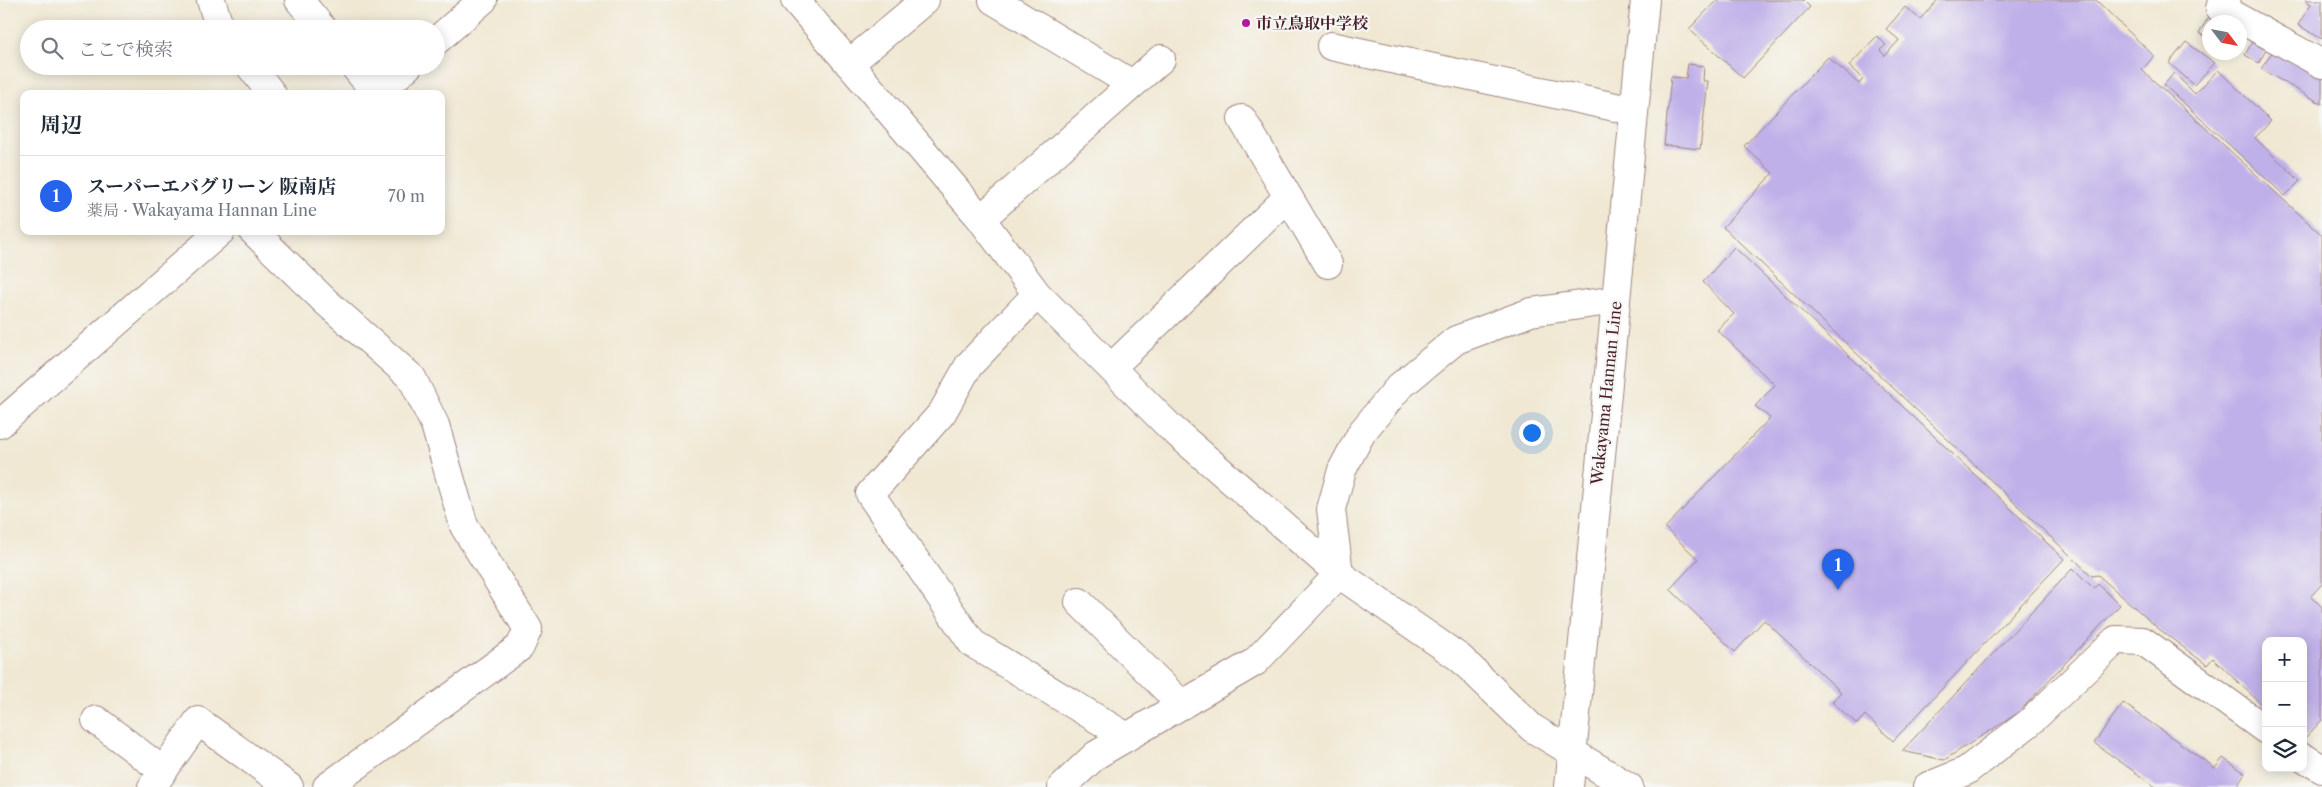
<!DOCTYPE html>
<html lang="ja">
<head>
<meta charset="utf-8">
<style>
	body { margin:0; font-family:"Libre Caslon Text","Noto Serif JP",serif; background:#f2f2f3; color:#1f2937 }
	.controls { position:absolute; right:15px; bottom:15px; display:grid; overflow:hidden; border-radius:10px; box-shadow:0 2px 12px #0003 }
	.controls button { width:45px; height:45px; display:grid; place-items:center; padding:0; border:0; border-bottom:1px solid #e0e1e3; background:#fff; color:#1f2937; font:25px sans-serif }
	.compass { position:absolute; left:2202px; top:15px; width:45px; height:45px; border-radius:50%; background:#fff; box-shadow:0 2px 12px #0003; rotate:122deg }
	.you { position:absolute; left:1531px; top:432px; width:18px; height:18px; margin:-12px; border:4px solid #fff; border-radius:50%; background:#1a73e8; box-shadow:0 0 0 8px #1a73e833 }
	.badge { display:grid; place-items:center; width:32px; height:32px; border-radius:50%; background:#2563eb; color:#fff; font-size:16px; font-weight:700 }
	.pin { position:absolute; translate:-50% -41px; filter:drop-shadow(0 1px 2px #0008) }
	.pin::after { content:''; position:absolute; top:26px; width:18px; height:15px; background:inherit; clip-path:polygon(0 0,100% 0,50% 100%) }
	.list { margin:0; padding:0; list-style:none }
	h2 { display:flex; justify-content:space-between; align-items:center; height:65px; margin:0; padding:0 20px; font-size:21px }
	h2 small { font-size:16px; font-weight:400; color:#747a83 }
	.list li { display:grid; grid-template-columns:32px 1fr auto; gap:15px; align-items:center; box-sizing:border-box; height:80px; padding:0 20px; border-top:1px solid #e0e1e3 }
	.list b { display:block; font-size:19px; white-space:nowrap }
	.list p { margin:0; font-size:16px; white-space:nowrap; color:#747a83 }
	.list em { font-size:16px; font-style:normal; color:#747a83 }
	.icon { flex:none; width:28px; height:28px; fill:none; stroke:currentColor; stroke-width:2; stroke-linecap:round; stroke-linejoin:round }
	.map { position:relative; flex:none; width:2322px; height:787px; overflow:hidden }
	.search { position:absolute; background:#fff; box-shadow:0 2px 12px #0003; left:20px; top:20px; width:425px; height:55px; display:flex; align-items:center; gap:12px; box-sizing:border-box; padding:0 18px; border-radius:28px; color:#747a83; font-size:19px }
	.panel { position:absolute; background:#fff; box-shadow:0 2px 12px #0003; left:20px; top:90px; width:425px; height:145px; border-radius:10px }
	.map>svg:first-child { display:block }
	.building { fill:#c0b0e9 }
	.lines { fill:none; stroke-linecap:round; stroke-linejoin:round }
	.minor-casing { stroke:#9d847f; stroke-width:30 }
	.major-casing { stroke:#9d847f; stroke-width:30 }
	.minor { stroke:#fff; stroke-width:28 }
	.major { stroke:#fff; stroke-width:28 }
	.poi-dot { fill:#b5179e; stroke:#f6f6f2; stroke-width:2 }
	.labels { text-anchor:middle; stroke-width:4.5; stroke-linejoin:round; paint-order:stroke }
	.poi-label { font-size:16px; font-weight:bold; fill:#4a1f2b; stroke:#f6f6f2; text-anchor:start }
	.street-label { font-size:16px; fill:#4a1f2b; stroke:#f6f6f2 }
</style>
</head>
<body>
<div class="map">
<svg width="2322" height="787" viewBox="0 0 2322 787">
	<rect width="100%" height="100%" fill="#f6f6f2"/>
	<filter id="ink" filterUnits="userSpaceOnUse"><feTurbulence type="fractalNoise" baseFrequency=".02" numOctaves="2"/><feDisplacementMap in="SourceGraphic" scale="10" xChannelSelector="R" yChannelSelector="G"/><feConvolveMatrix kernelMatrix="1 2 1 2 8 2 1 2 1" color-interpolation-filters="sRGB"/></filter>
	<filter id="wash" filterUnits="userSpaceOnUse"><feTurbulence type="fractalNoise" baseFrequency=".0096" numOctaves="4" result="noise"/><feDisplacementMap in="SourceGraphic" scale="20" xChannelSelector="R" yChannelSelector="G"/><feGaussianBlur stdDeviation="1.12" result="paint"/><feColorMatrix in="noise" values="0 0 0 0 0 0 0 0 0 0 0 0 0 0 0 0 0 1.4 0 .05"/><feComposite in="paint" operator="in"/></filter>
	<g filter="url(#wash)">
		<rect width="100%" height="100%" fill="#f0e8d3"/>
		<g id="blocks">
			<path class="building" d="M1717 0H1803L1810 7 1743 78 1689 29Z
				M1938 0H2096L2154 56 2142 70 2322 235V584L2311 596 2322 607V720L2306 737 2303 735V641H2266V705L2264 707 2213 658 2207 665 2159 629 2098 575 2092 576 1723 227 1773 173 1744 146 1828 57 1859 84 1863 79 1849 66 1877 36 1886 45 1880 50 1885 56 1899 40 1886 29 1905 7 1920 19Z
				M2305 0H2322V39L2298 25 2311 4Z
				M2210 15 2222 22H2210V40L2199 33Z
				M2186 42 2215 63 2194 85 2169 63Z
				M2252 42 2266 50 2259 63 2245 55Z
				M2275 48 2322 76V104L2261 69Z
				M1688 64 1704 66 1703 81H1708L1700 149 1664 145 1671 77 1686 78Z
				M2218 70 2271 121 2255 138 2300 181 2285 196 2164 85 2174 73 2195 94Z
				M1734 247 2064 559 1893 741 1865 715 1857 724 1832 702 1841 692 1764 620 1735 652 1670 589 1698 559 1665 528 1770 418 1755 406 1775 385 1717 330 1734 314 1703 282Z
				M2073 568 2094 589 2098 584 2120 605 2018 713 1944 760 1902 751Z
				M2123 703 2215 768 2223 758 2245 773 2237 785 2240 787H2156L2094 743Z"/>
		</g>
	</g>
	<g filter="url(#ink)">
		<use href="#blocks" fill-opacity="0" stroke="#9d847f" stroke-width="1"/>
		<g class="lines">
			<g class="minor-casing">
				<path id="minor" d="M211 0 220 29
					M299 0 323 29
					M795 0 981 219 1037 294 1170 427 1339 574 1460 658 1532 728 1629 787
					M993 0 1132 84
					M2226 0 2220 8 2322 64
					M436 41 483 0
					M1331 46 1634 111
					M849 64 925 0
					M250 66 272 94
					M354 66 377 94
					M377 94 408 66
					M1242 119 1328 264
					M981 219 1161 59
					M253 231 325 301 412 378 435 425 464 526 528 629 520 647 327 787
					M1037 294 969 365 942 413 870 494 972 643 1127 737
					M1111 368 1288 197
					M0 424 221 231
					M1339 574 1331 509 1342 470 1362 432 1399 387 1456 340 1531 312 1616 300
					M1079 602 1182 705
					M96 720 163 771
					M2303 757 2322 769
					M152 787 198 721 289 787
					M1062 787 1096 755 1255 662 1339 574
					M1927 787 1966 771 2029 723 2116 640 2143 641 2266 730"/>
			</g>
			<g class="major-casing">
				<path id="major" d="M1569 787 1645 0"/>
			</g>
			<use href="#minor" class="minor"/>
			<use href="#major" class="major"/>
		</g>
	</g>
	<circle class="poi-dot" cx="1246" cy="23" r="5"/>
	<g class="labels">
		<g class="poi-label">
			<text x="1256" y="29">市立鳥取中学校</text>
		</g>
		<g class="street-label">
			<text transform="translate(1606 393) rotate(-84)" y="6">Wakayama Hannan Line</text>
		</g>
	</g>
</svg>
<div class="controls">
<button>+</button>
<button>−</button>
<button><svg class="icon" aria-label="layers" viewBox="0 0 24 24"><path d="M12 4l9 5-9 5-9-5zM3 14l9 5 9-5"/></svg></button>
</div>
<svg class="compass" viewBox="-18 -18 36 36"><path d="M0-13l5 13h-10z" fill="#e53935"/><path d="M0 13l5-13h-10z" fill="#747a83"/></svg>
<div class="you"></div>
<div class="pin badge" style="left:1838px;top:590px">1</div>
<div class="search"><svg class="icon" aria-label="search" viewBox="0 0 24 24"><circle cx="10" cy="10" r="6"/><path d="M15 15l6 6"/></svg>ここで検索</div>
<section class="panel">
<h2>周辺<small></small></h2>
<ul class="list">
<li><span class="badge">1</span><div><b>スーパーエバグリーン 阪南店</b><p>薬局 · Wakayama Hannan Line</p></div><em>70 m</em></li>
</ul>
</section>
</div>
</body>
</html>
